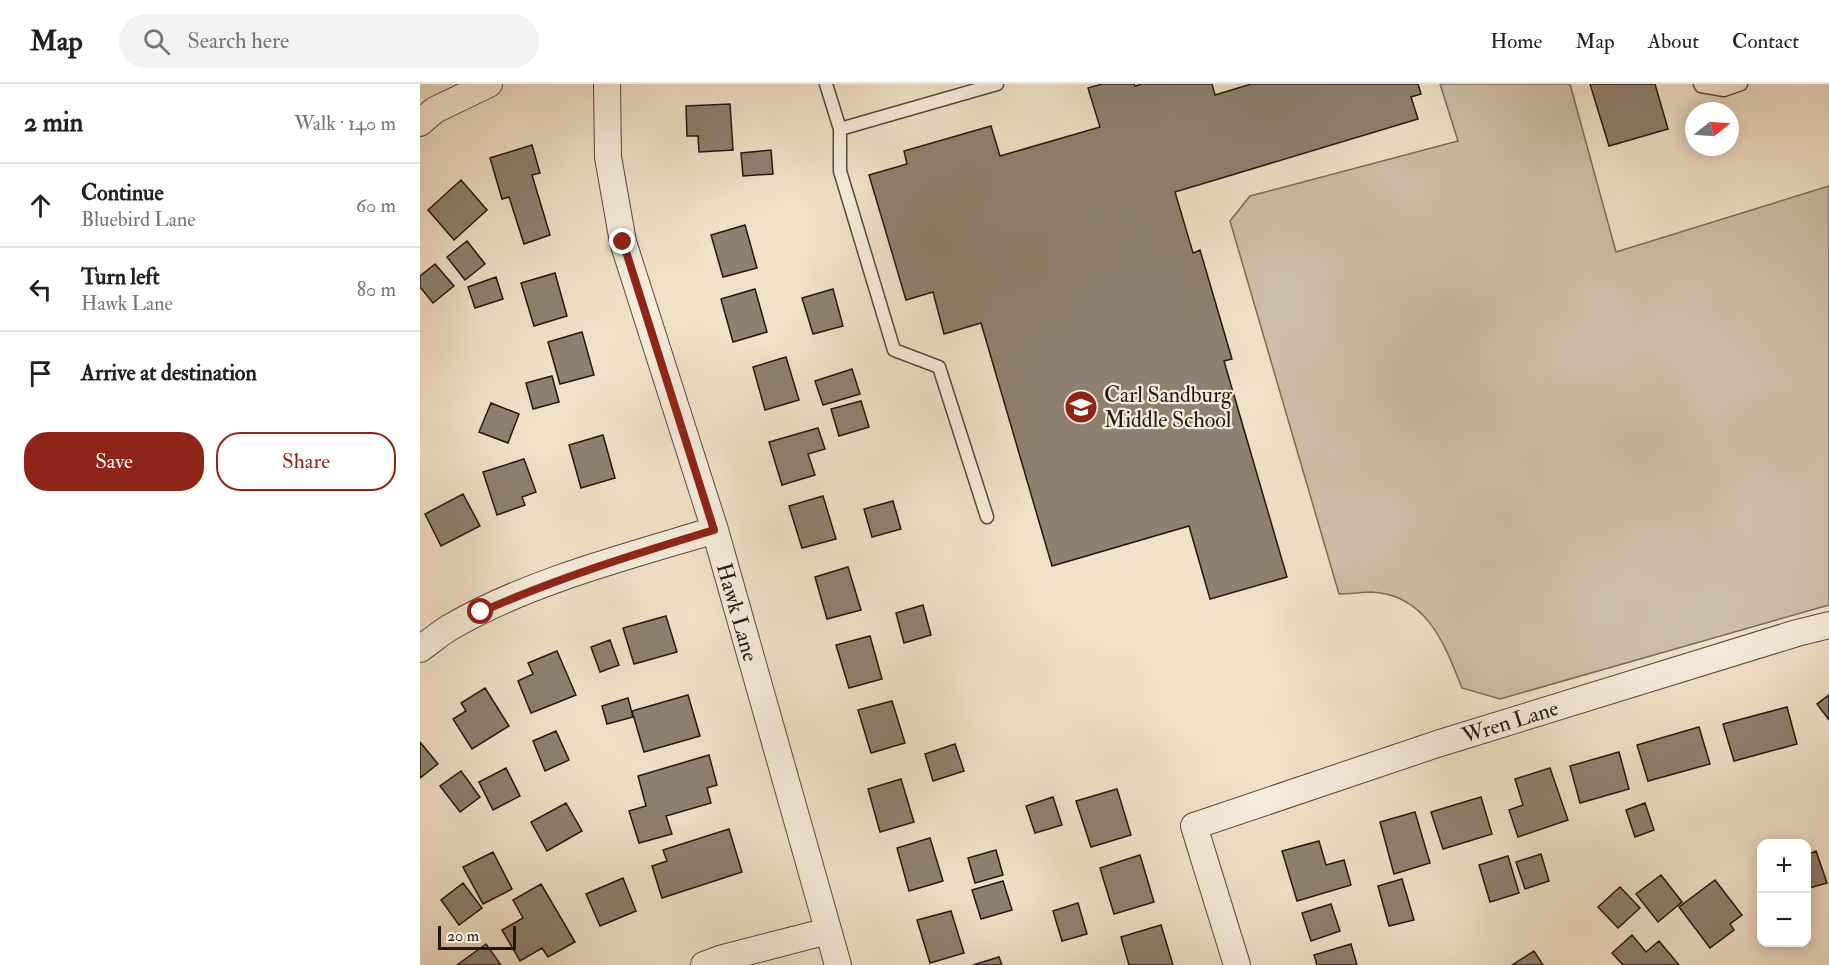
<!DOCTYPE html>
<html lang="en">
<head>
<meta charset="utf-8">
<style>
	body { margin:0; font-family:"IM FELL Double Pica",serif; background:#f2f2f2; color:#202124 }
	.controls { position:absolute; right:18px; bottom:18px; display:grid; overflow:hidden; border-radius:12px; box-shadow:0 3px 15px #0003 }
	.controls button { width:54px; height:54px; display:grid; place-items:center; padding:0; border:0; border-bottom:2px solid #e0e0e0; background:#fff; color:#202124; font:30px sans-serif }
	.compass { position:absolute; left:1265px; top:18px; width:54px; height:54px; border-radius:50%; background:#fff; box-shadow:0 3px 15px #0003; rotate:73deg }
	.scale { position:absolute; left:18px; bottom:15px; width:78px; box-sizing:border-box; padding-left:6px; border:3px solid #231811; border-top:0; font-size:16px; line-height:21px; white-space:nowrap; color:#231811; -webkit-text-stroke:4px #f6ecdb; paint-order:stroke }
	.stop { position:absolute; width:18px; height:18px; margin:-14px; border:4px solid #8f2418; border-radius:50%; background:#fff }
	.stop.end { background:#8f2418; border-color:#fff; box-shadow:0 2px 6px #0008 }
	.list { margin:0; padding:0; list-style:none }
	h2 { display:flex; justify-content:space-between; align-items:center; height:78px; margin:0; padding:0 24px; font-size:26px }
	h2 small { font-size:20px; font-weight:400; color:#757577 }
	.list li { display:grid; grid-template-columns:39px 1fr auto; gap:18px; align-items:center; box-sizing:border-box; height:84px; padding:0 24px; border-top:2px solid #e0e0e0 }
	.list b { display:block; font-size:22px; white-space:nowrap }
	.list p { margin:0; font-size:20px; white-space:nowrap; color:#757577 }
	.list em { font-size:20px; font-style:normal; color:#757577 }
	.actions { display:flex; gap:12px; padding:18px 24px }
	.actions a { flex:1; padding:14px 0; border:2px solid #8f2418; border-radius:24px; text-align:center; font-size:21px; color:#8f2418 }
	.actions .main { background:#8f2418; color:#fff }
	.icon { flex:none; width:33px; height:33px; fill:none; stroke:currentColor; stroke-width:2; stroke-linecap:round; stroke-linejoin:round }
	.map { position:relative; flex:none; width:1409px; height:881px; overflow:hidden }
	header { display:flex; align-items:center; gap:36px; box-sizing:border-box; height:84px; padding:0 30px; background:#fff; border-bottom:2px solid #e0e0e0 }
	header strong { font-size:28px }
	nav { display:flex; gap:33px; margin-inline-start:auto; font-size:21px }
	.search { width:420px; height:54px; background:#f2f2f2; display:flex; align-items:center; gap:15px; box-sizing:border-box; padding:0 21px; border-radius:33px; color:#757577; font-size:22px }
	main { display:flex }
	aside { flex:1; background:#fff }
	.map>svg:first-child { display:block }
	.green { fill:#cebfa9; stroke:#786c5d; stroke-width:1.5 }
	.building { fill:#8e8170; stroke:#231811; stroke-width:1.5 }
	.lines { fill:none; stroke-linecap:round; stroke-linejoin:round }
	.service-casing { stroke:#564a3f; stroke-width:15 }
	.minor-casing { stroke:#564a3f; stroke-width:28 }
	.service { stroke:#f6ecdb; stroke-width:12 }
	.minor { stroke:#f6ecdb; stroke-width:26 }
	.route { stroke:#8f2418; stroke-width:8 }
	.labels { text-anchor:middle; stroke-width:4.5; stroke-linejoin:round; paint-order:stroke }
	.poi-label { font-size:22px; fill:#231811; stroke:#f6ecdb; text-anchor:start }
	.street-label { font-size:22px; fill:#231811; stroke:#f6ecdb }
</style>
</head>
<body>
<header>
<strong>Map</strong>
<div class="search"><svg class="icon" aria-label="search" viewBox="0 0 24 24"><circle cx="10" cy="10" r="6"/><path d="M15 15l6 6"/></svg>Search here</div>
<nav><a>Home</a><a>Map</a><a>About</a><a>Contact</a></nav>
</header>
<main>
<aside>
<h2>2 min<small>Walk · 140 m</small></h2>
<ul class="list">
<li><svg class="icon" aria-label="ahead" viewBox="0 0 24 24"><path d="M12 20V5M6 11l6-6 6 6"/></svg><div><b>Continue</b><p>Bluebird Lane</p></div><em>60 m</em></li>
<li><svg class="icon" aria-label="left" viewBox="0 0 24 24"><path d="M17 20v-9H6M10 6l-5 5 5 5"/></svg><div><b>Turn left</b><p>Hawk Lane</p></div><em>80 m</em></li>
<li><svg class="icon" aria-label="arrive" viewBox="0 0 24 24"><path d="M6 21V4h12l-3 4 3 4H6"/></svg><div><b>Arrive at destination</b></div></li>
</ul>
<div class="actions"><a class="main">Save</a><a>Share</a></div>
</aside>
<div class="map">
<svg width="1409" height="881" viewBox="0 0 1409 881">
	<rect width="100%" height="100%" fill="#f1e1c8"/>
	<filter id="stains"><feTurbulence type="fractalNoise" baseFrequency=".00333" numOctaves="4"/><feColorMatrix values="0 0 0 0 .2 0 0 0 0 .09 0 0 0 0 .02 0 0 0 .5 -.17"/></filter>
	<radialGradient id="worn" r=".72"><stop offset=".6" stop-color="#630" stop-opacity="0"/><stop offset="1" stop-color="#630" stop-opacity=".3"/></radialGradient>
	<path class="green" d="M1020 0H1150L1196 168 1409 102V521L1080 615 1042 604C1025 561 1007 511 952 508 942 508 930 510 919 510L810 137 830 112 1038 57Z"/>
	<path class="building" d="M682 0H714L715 2 722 0H792L795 11 831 0H998L1001 10 991 13 998 35 755 108 773 169 780 166 812 275 804 277 867 493 790 515 769 442 632 482 561 239 524 250 513 208 486 216 449 91 487 80 484 67 571 42 580 72 680 43 668 4Z
		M1170 0H1235L1248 45 1189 62Z
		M310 20 313 66 279 68 278 52H267L266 22Z
		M112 61 120 89 112 91 130 151 104 160 89 113 82 115 70 74Z
		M351 66 353 90 323 92 321 69Z
		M41 96 67 126 34 156 8 126Z
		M325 141 337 184 303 193 291 151Z
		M47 157 65 180 45 196 27 173Z
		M15 180 34 202 13 219 0 203V192Z
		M135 189 147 232 114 242 101 199Z
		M76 193 83 215 55 224 48 203Z
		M335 205 347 248 313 258 301 215Z
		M413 205 423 242 393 250 382 214Z
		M162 248 174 291 140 300 128 258Z
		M366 273 379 316 345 326 333 283Z
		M432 285 440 310 403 321 395 297Z
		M132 292 139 318 113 325 106 299Z
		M441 317 449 343 419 352 411 325Z
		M71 319 99 330 88 359 59 348Z
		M398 344 405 365 388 370 395 391 362 401 349 358Z
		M183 351 195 394 161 404 149 361Z
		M104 375 116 408 102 413 105 421 77 431 63 388Z
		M43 410 60 442 21 462 5 430Z
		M403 412 416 455 382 464 369 422Z
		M473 417 481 445 452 453 444 425Z
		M428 483 441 526 407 535 395 493Z
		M503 521 511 551 484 559 476 529Z
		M246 532 257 568 214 580 203 544Z
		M450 552 462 595 429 604 416 561Z
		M190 556 199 581 180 588 171 563Z
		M137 567 156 611 111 629 98 597 113 590 108 579Z
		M65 604 89 642 52 665 33 635 46 627 41 619Z
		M268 611 280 652 224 668 212 627Z
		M1409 611V636L1397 620Z
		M208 614 213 633 187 640 182 622Z
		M472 617 485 659 451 669 438 626Z
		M1367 623 1377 660 1314 677 1303 640Z
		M1279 643 1290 680 1228 697 1217 661Z
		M136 647 149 676 125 687 113 657Z
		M0 658 18 680 0 694Z
		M535 660 544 687 513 697 505 670Z
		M1199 668 1209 705 1160 719 1150 682Z
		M289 671 297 701 287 704 291 719 246 732 252 750 219 759 209 727 226 722 218 692Z
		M86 684 100 712 73 726 59 698Z
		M1130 684 1148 736 1098 753 1089 726 1103 721 1095 695Z
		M41 687 60 713 40 728 20 702Z
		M481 695 494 738 460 748 448 705Z
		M697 705 711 751 671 763 656 717Z
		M633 713 642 741 615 749 606 722Z
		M1061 713 1072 750 1023 765 1011 728Z
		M146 719 162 747 127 767 111 738Z
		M1225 719 1234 746 1215 753 1206 726Z
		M995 728 1010 779 974 790 960 738Z
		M309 745 322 788 242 814 232 782 247 777 243 766Z
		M510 754 523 797 489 807 477 764Z
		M899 757 906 781 924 776 931 801 877 817 862 767Z
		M576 766 583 791 555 799 548 774Z
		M1396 767 1407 799 1386 805V771Z
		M73 768 92 805 63 820 43 783Z
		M1121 770 1129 797 1105 805 1096 778Z
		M720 771 734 818 694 830 680 784Z
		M1088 772 1099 809 1070 818 1059 781Z
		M1241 791 1262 818 1238 838 1216 810Z
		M203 794 216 827 180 842 166 810Z
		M982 795 994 836 969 842 958 802Z
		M1295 796 1322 831 1310 840 1314 846 1290 864 1259 823Z
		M583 797 592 826 561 835 552 806Z
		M43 799 62 824 39 841 21 816Z
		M121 800 155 858 128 873 122 864 100 877 82 846 103 834 93 816Z
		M1200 803 1220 824 1198 844 1178 823Z
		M658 819 667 850 642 857 633 827Z
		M911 820 920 847 891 857 882 829Z
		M531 827 544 869 510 879 497 836Z
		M741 841 753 881H709L701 853Z
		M1212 851 1226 868 1239 857 1259 881H1203L1192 869Z
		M66 860 81 881H37Z
		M931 860 937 881H897L894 871Z
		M1114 867 1123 881H1092Z
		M579 873 582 881H553Z"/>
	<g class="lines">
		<g class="service-casing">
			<path id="service" d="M406 0 420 45 577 0
				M1280 0 1281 2 1304 6 1321 0
				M420 45V87L474 266 519 283 567 433"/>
		</g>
		<g class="minor-casing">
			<path id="minor" d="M187 0 188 73 203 158 295 446 418 881
				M0 39 15 26 69 0
				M0 565C10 558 19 550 29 544 107 498 209 472 295 446
				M284 881 303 874 408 847
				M817 881 774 742 1017 660 1377 549 1409 541"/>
		</g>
		<use href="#service" class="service"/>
		<use href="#minor" class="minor"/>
	</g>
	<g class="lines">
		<path class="route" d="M61 528C137 494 215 470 294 446L203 158"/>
	</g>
	<defs>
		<g id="school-disc" transform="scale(1.725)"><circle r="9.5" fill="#8f2418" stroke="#f6ecdb"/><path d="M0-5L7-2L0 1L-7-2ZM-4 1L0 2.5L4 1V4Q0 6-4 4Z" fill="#fff"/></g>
	</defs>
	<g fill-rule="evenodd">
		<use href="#school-disc" x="661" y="323"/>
	</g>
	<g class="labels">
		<g class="poi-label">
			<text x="684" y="318">Carl Sandburg<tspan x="684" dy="25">Middle School</tspan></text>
		</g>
		<g class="street-label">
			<text transform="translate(318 528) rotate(74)" y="8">Hawk Lane</text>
			<text transform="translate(1090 637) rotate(-17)" y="8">Wren Lane</text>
		</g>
	</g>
	<rect width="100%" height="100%" filter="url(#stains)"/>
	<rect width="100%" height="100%" fill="url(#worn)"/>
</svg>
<div class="controls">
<button>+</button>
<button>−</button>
</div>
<svg class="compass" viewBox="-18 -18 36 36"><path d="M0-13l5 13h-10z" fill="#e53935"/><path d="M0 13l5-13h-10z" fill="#757577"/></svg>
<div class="scale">20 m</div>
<div class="stop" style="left:61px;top:528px"></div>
<div class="stop end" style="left:203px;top:158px"></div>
</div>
</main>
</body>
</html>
